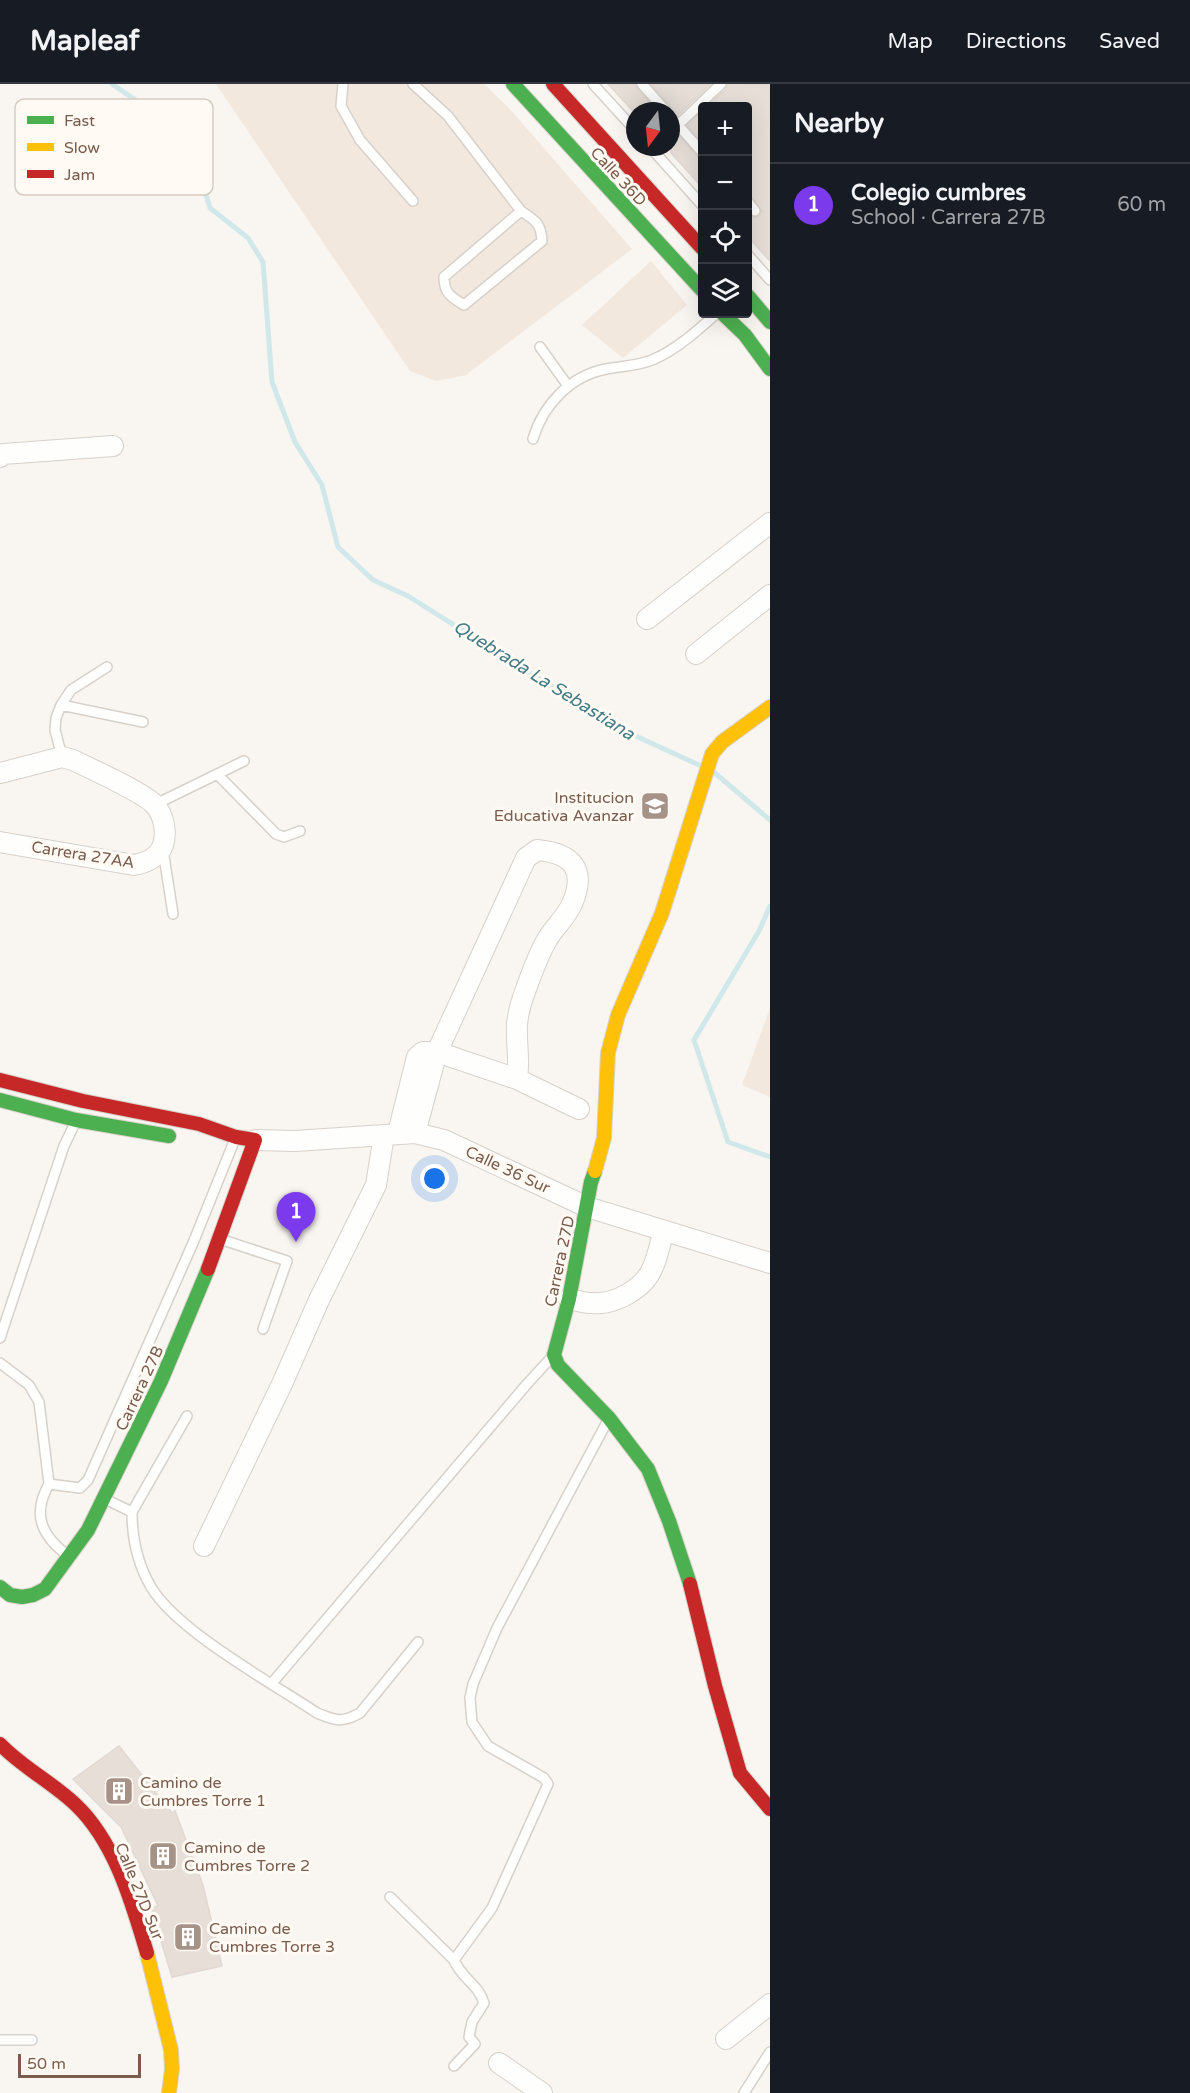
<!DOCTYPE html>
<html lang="en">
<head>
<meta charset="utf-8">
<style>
	body { margin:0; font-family:"Varela Round",sans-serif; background:#20242c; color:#f1f3f6 }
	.controls { position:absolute; right:18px; top:18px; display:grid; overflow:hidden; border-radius:6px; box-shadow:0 6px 24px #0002 }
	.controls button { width:54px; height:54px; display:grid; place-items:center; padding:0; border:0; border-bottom:2px solid #363941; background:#171b24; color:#f1f3f6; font:30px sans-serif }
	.compass { position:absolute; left:626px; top:18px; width:54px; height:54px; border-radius:50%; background:#171b24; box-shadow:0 6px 24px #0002; rotate:195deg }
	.scale { position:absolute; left:18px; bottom:15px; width:123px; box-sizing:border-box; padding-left:6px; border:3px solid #7a5c4d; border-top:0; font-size:16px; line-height:21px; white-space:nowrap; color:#7a5c4d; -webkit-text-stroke:4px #fffaf3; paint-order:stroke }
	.you { position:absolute; left:435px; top:1095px; width:21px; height:21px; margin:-15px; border:4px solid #fff; border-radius:50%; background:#1a73e8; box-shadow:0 0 0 9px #1a73e833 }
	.badge { display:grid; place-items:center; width:39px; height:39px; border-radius:50%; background:#7c3aed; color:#fff; font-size:20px; font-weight:700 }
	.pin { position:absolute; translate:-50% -50px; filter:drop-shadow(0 2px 3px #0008) }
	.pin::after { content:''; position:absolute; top:32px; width:21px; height:18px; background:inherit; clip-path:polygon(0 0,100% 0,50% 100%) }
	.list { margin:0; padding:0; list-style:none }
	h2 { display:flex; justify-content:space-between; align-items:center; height:78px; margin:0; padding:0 24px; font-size:26px }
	h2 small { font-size:20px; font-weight:400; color:#9ea1a6 }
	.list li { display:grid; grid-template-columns:39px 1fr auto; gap:18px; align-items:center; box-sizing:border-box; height:84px; padding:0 24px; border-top:2px solid #363941 }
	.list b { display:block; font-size:22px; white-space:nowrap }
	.list p { margin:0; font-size:20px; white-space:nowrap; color:#9ea1a6 }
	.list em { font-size:20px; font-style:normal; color:#9ea1a6 }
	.icon { flex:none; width:33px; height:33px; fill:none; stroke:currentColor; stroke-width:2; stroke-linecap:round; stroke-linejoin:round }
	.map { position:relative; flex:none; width:770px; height:2009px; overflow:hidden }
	header { display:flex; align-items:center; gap:36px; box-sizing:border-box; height:84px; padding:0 30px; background:#171b24; border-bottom:2px solid #363941 }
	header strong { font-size:28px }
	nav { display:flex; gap:33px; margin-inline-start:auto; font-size:21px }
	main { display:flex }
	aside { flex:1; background:#171b24 }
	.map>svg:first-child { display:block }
	.residential { fill:#f2e8de }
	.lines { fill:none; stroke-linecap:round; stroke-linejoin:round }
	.stream { stroke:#d0e8ea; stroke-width:5 }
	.building { fill:#e6ded7; stroke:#e2d8d2; stroke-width:1.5 }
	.lane-casing { stroke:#d7d1cb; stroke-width:12 }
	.street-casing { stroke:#d7d1cb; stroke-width:22 }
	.fast-casing { stroke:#d9d2cb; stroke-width:16 }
	.slow-casing { stroke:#d9d2cb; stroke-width:16 }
	.jam-casing { stroke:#d9d2cb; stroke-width:16 }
	.lane { stroke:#fefefd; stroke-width:9 }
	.street { stroke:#fefefd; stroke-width:20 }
	.fast { stroke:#4caf50; stroke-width:14 }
	.slow { stroke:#ffc107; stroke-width:14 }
	.jam { stroke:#c62828; stroke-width:14 }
	.labels { text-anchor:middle; stroke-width:6; stroke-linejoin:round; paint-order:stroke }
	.street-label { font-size:16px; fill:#7a5c4d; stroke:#fffaf3 }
	.poi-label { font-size:16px; fill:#7a5c4d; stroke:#fffaf3; text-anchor:start }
	.water-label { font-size:18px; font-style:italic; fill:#437c86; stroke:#fffaf3 }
	.key { fill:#fffaf3; stroke:#d7cbc1; stroke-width:1.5 }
	.key-label { font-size:16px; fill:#7a5c4d }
</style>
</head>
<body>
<header>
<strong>Mapleaf</strong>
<nav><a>Map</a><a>Directions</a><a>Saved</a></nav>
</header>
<main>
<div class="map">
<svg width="770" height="2009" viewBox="0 0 770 2009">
	<rect width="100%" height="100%" fill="#f9f5f0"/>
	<path class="residential" d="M216 0H484L508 23 632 165 466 291 436 297 410 287Z
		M651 177 687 221 623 274 582 241Z
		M770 924V1013L742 1001Z"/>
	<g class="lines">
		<path class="stream" d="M112 0 140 19 194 73 210 124 248 154 263 178 272 298 295 358 322 401 338 463 373 496 408 512 616 643 699 681
			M715 689 770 736
			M770 822 759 847 694 956 728 1058 770 1073"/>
	</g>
	<path class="building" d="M608 0H635L637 4 657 27H635V29Z
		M651 0H711L678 31Z
		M728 0H770V177L747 152V128L755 134 760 132 762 127 753 114 747 111V22H707L726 5Z
		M702 27V58L687 41Z
		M671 43 697 72 702 75V103L671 69Z
		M119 1662 172 1729 175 1727 203 1801 222 1882 172 1893 151 1824 158 1822 121 1743 73 1695Z"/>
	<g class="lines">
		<g class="lane-casing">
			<path id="lane" d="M343 0 341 22 360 56 413 117
				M413 0 448 32 521 127C535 136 541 139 542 157L464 221C451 213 444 209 444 193L521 127
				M593 0 635 46
				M642 0 666 27
				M671 33 702 68
				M678 41 721 0
				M650 63 702 121
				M748 118 755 127
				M748 171 770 196
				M540 263 568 302
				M533 355C543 321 570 292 606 285 622 282 637 282 652 276 676 266 697 247 716 230
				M61 621 143 638
				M62 673 55 646 56 634 61 621 71 606 107 583
				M217 690 276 750 284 753 300 747
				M154 721 244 677
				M163 766 173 830
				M223 1156 287 1177 263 1245
				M0 1254 64 1062 75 1039
				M0 1279 29 1301 39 1318 49 1400
				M105 1415 132 1428C132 1455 137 1479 151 1503 177 1547 272 1599 317 1629 336 1637 342 1639 360 1629L418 1558
				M132 1428 187 1332
				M67 1471C41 1451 32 1430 49 1400L80 1404 88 1396 193 1159 235 1055
				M272 1599 527 1300 550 1275
				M390 1813 454 1876C461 1894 479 1901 484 1919L472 1938 469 1953 475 1960 454 1982
				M454 1876 492 1824 548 1700 544 1694 488 1662 472 1638 470 1614 473 1600 497 1544 608 1336
				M0 1956H32
				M744 2009 770 1968"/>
		</g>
		<g class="street-casing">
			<path id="street" d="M0 373 3 370 113 362
				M647 535 770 439
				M696 570 770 511
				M0 689 62 673 73 676C91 685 143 708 155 721 164 732 167 748 163 761 159 773 146 779 134 781L0 758
				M398 1049 417 973 423 968H437L517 995 579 1025
				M415 1049 437 968 526 774 537 766C572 769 587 785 572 820 566 833 555 843 548 854 539 869 532 888 526 905 522 915 518 929 517 941 516 960 520 975 517 995
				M255 1056 295 1057 415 1049 444 1056 587 1123 770 1179
				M569 1215C576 1216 584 1219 592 1219 615 1221 644 1205 653 1183 658 1172 660 1159 664 1147
				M204 1462 282 1300 319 1216 376 1101 384 1051
				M726 1955 770 1920
				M499 1979 542 2009"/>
		</g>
		<g class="fast-casing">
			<path id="fast" d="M513 0 702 206
				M748 212 770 238
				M723 230 745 251 770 285
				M0 1016 76 1036 169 1052
				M595 1087 591 1098 569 1215 554 1271 558 1281 609 1334 648 1385 669 1437 690 1500
				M0 1503 10 1511 22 1513 33 1511 45 1505 88 1446 161 1297 208 1185"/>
		</g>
		<g class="slow-casing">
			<path id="slow" d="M595 1087 604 1054 608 969 618 931 662 829 712 670 722 658 770 623
				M147 1869 171 1966 172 1985 169 2009"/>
		</g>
		<g class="jam-casing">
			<path id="jam" d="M553 0 702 164
				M0 996 83 1017 199 1040 236 1053 255 1056 208 1185
				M690 1500 715 1602 740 1689 770 1725
				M0 1660C23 1684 52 1698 76 1721 115 1758 132 1819 147 1869"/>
		</g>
		<use href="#lane" class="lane"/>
		<use href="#street" class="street"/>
		<use href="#fast" class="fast"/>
		<use href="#slow" class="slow"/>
		<use href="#jam" class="jam"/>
	</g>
	<defs>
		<g id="school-square" transform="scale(1.5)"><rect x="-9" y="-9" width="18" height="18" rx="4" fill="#a69286" stroke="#fffaf3"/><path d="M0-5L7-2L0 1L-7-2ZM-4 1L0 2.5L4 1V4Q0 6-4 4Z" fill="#fff"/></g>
		<g id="building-square" transform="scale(1.5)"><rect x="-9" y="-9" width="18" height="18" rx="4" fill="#a69286" stroke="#fffaf3"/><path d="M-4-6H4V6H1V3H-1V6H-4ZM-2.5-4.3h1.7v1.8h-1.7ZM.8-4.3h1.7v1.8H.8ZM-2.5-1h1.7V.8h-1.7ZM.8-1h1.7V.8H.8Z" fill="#fff"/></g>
	</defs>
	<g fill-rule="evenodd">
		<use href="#school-square" x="655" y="722"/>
		<use href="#building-square" x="119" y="1707"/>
		<use href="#building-square" x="163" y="1772"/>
		<use href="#building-square" x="188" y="1853"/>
	</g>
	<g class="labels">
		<g class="street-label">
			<text transform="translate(619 92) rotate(47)" y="6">Calle 36D</text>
			<text transform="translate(83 770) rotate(9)" y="6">Carrera 27AA</text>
			<text transform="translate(508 1085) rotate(25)" y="6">Calle 36 Sur</text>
			<text transform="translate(559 1177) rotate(-78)" y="6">Carrera 27D</text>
			<text transform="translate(139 1304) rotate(-65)" y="6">Carrera 27B</text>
			<text transform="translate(140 1807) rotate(68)" y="6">Calle 27D Sur</text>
		</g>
		<g class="poi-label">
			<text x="634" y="719" text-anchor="end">Institucion<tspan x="634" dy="18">Educativa Avanzar</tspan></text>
			<text x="140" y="1704">Camino de<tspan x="140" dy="18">Cumbres Torre 1</tspan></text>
			<text x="184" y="1769">Camino de<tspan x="184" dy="18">Cumbres Torre 2</tspan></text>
			<text x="209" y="1850">Camino de<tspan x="209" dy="18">Cumbres Torre 3</tspan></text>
		</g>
		<g class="water-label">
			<text transform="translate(544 596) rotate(32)" y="6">Quebrada La Sebastiana</text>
		</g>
	</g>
	<rect x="15" y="15" width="198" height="96" rx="9" class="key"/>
	<rect x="27" y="32" width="27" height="8" fill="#4caf50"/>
	<rect x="27" y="59" width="27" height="8" fill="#ffc107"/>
	<rect x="27" y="86" width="27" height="8" fill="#c62828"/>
	<g class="key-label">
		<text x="64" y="42">Fast</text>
		<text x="64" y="69">Slow</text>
		<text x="64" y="96">Jam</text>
	</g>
</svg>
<div class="controls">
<button>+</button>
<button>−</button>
<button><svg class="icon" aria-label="locate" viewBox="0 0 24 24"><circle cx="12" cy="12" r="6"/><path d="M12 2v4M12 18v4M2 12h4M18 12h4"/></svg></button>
<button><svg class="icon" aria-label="layers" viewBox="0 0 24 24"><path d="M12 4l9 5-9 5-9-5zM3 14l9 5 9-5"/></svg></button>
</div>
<svg class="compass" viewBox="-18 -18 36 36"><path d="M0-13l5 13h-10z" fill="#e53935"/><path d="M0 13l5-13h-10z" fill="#9ea1a6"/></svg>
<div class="scale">50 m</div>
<div class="you"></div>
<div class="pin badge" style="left:296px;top:1158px">1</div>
</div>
<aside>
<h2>Nearby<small></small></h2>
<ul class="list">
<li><span class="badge">1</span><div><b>Colegio cumbres</b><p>School · Carrera 27B</p></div><em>60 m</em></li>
</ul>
</aside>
</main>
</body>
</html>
